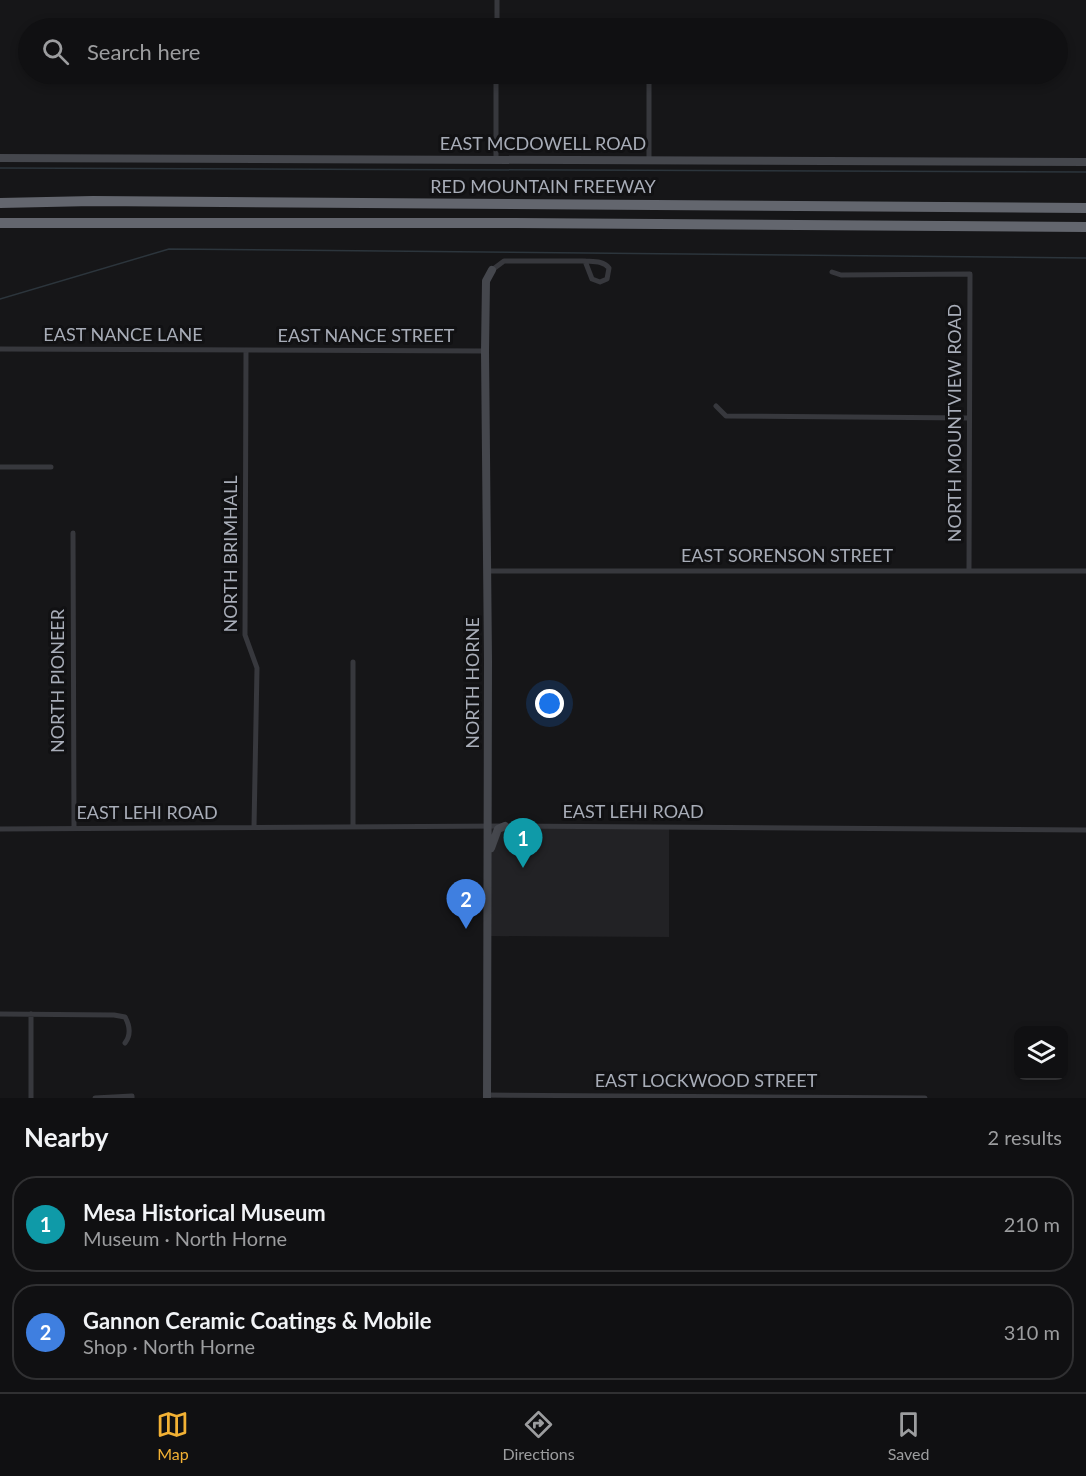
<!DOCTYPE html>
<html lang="en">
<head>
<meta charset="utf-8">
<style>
	body { margin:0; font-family:Lato,sans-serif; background:#1e1e20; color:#f1f3f6 }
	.controls { position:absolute; right:18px; bottom:18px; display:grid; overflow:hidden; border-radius:12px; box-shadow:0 3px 9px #0003 }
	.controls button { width:54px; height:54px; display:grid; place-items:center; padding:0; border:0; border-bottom:2px solid #303032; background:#101012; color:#f1f3f6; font:30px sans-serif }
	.you { position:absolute; left:550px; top:704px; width:21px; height:21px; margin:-15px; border:4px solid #fff; border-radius:50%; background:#1a73e8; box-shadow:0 0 0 9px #1a73e833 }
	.badge { display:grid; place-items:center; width:39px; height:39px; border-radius:50%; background:#f2b134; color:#fff; font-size:20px; font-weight:700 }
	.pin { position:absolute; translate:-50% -50px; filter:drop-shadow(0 2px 3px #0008) }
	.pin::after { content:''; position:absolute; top:32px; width:21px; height:18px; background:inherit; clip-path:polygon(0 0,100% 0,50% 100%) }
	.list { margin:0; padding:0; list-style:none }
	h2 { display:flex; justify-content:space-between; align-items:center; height:78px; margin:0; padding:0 24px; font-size:26px }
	h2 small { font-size:20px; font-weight:400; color:#9c9d9f }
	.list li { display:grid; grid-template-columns:39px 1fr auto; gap:18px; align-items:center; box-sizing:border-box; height:96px; margin:0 12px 12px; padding:0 12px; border:2px solid #303032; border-radius:24px }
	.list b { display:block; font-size:22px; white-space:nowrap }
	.list p { margin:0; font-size:20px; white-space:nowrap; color:#9c9d9f }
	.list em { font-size:20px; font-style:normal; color:#9c9d9f }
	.icon { flex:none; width:33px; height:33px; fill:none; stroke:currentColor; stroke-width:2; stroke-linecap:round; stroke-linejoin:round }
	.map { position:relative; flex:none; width:1086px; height:1098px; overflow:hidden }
	.search { position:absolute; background:#101012; box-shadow:0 3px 9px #0003; left:18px; right:18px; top:18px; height:66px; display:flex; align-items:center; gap:15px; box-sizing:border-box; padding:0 21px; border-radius:33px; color:#9c9d9f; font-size:22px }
	.sheet { height:294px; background:#101012 }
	nav { display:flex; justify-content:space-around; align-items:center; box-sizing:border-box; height:84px; border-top:2px solid #303032; background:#101012; font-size:16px; color:#9c9d9f }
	nav a { display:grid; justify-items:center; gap:3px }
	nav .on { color:#f2b134 }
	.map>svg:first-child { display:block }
	.built { fill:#222225 }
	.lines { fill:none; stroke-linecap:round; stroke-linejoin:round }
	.stream { stroke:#2c353c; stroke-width:1.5 }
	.street { stroke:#37383d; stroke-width:5 }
	.secondary { stroke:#45474d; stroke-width:8 }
	.highway { stroke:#63666e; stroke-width:10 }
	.labels { text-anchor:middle; stroke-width:6; stroke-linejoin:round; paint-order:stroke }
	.street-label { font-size:18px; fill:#a8adb8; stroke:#111113 }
</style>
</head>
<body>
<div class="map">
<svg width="1086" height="1098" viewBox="0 0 1086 1098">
	<rect width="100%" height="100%" fill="#161618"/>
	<path class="built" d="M487 826 669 827V937L487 936Z"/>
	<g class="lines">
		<path class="stream" d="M0 168 1086 172
			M0 299 169 249 1086 258"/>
		<path class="street" d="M497 28V0
			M649 74V159
			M496 158V74
			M492 270 504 261H583C592 262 603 260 609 268L607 279 600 282 592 279 585 261
			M832 272 841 275 970 274 969 571
			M0 349 485 351
			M246 351 245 635 257 668 254 827
			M716 406 726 416 969 418
			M0 467H51
			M73 533 74 828
			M487 571H1086
			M353 662V827
			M0 829 505 826 1086 830
			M0 1014 114 1015 125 1017C130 1026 131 1035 125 1043
			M31 1014V1098
			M487 1095 925 1098
			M95 1098 132 1096V1098"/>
		<path class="secondary" d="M0 158 1086 162
			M491 848 498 829 505 826
			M487 1098 488 661 485 351 486 281 492 270"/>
		<path class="highway" d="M0 203 93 201 1086 208
			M0 223H516L1086 227"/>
	</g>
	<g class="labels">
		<g class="street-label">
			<text x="543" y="150">EAST MCDOWELL ROAD</text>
			<text x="543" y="193">RED MOUNTAIN FREEWAY</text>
			<text x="123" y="341">EAST NANCE LANE</text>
			<text x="366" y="342">EAST NANCE STREET</text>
			<text transform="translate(955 423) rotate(-90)" y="6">NORTH MOUNTVIEW ROAD</text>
			<text transform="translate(231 554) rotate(-90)" y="6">NORTH BRIMHALL</text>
			<text x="787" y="562">EAST SORENSON STREET</text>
			<text transform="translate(58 681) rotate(-90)" y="6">NORTH PIONEER</text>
			<text transform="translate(473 683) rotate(-90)" y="6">NORTH HORNE</text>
			<text x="633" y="818">EAST LEHI ROAD</text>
			<text x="147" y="819">EAST LEHI ROAD</text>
			<text x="706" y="1087">EAST LOCKWOOD STREET</text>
		</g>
	</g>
</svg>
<div class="controls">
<button><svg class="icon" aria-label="layers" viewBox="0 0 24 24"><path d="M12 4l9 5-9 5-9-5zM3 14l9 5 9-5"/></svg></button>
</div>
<div class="you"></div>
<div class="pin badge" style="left:523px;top:868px;background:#0f9aa8">1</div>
<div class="pin badge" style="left:466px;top:929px;background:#3f7fe0">2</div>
<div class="search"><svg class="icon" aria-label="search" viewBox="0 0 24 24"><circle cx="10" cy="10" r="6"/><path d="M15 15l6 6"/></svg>Search here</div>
</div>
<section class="sheet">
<h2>Nearby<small>2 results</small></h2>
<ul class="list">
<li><span class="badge" style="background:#0f9aa8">1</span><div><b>Mesa Historical Museum</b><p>Museum · North Horne</p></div><em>210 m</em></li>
<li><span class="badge" style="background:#3f7fe0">2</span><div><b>Gannon Ceramic Coatings &amp; Mobile</b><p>Shop · North Horne</p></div><em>310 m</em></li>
</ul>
</section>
<nav>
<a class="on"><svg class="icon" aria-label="map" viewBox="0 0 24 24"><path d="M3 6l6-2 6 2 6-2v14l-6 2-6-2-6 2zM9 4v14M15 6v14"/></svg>Map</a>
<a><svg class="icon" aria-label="directions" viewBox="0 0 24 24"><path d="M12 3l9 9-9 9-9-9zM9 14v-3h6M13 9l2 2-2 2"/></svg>Directions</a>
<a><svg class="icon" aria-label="saved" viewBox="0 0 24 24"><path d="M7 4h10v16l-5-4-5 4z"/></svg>Saved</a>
</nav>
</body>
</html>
